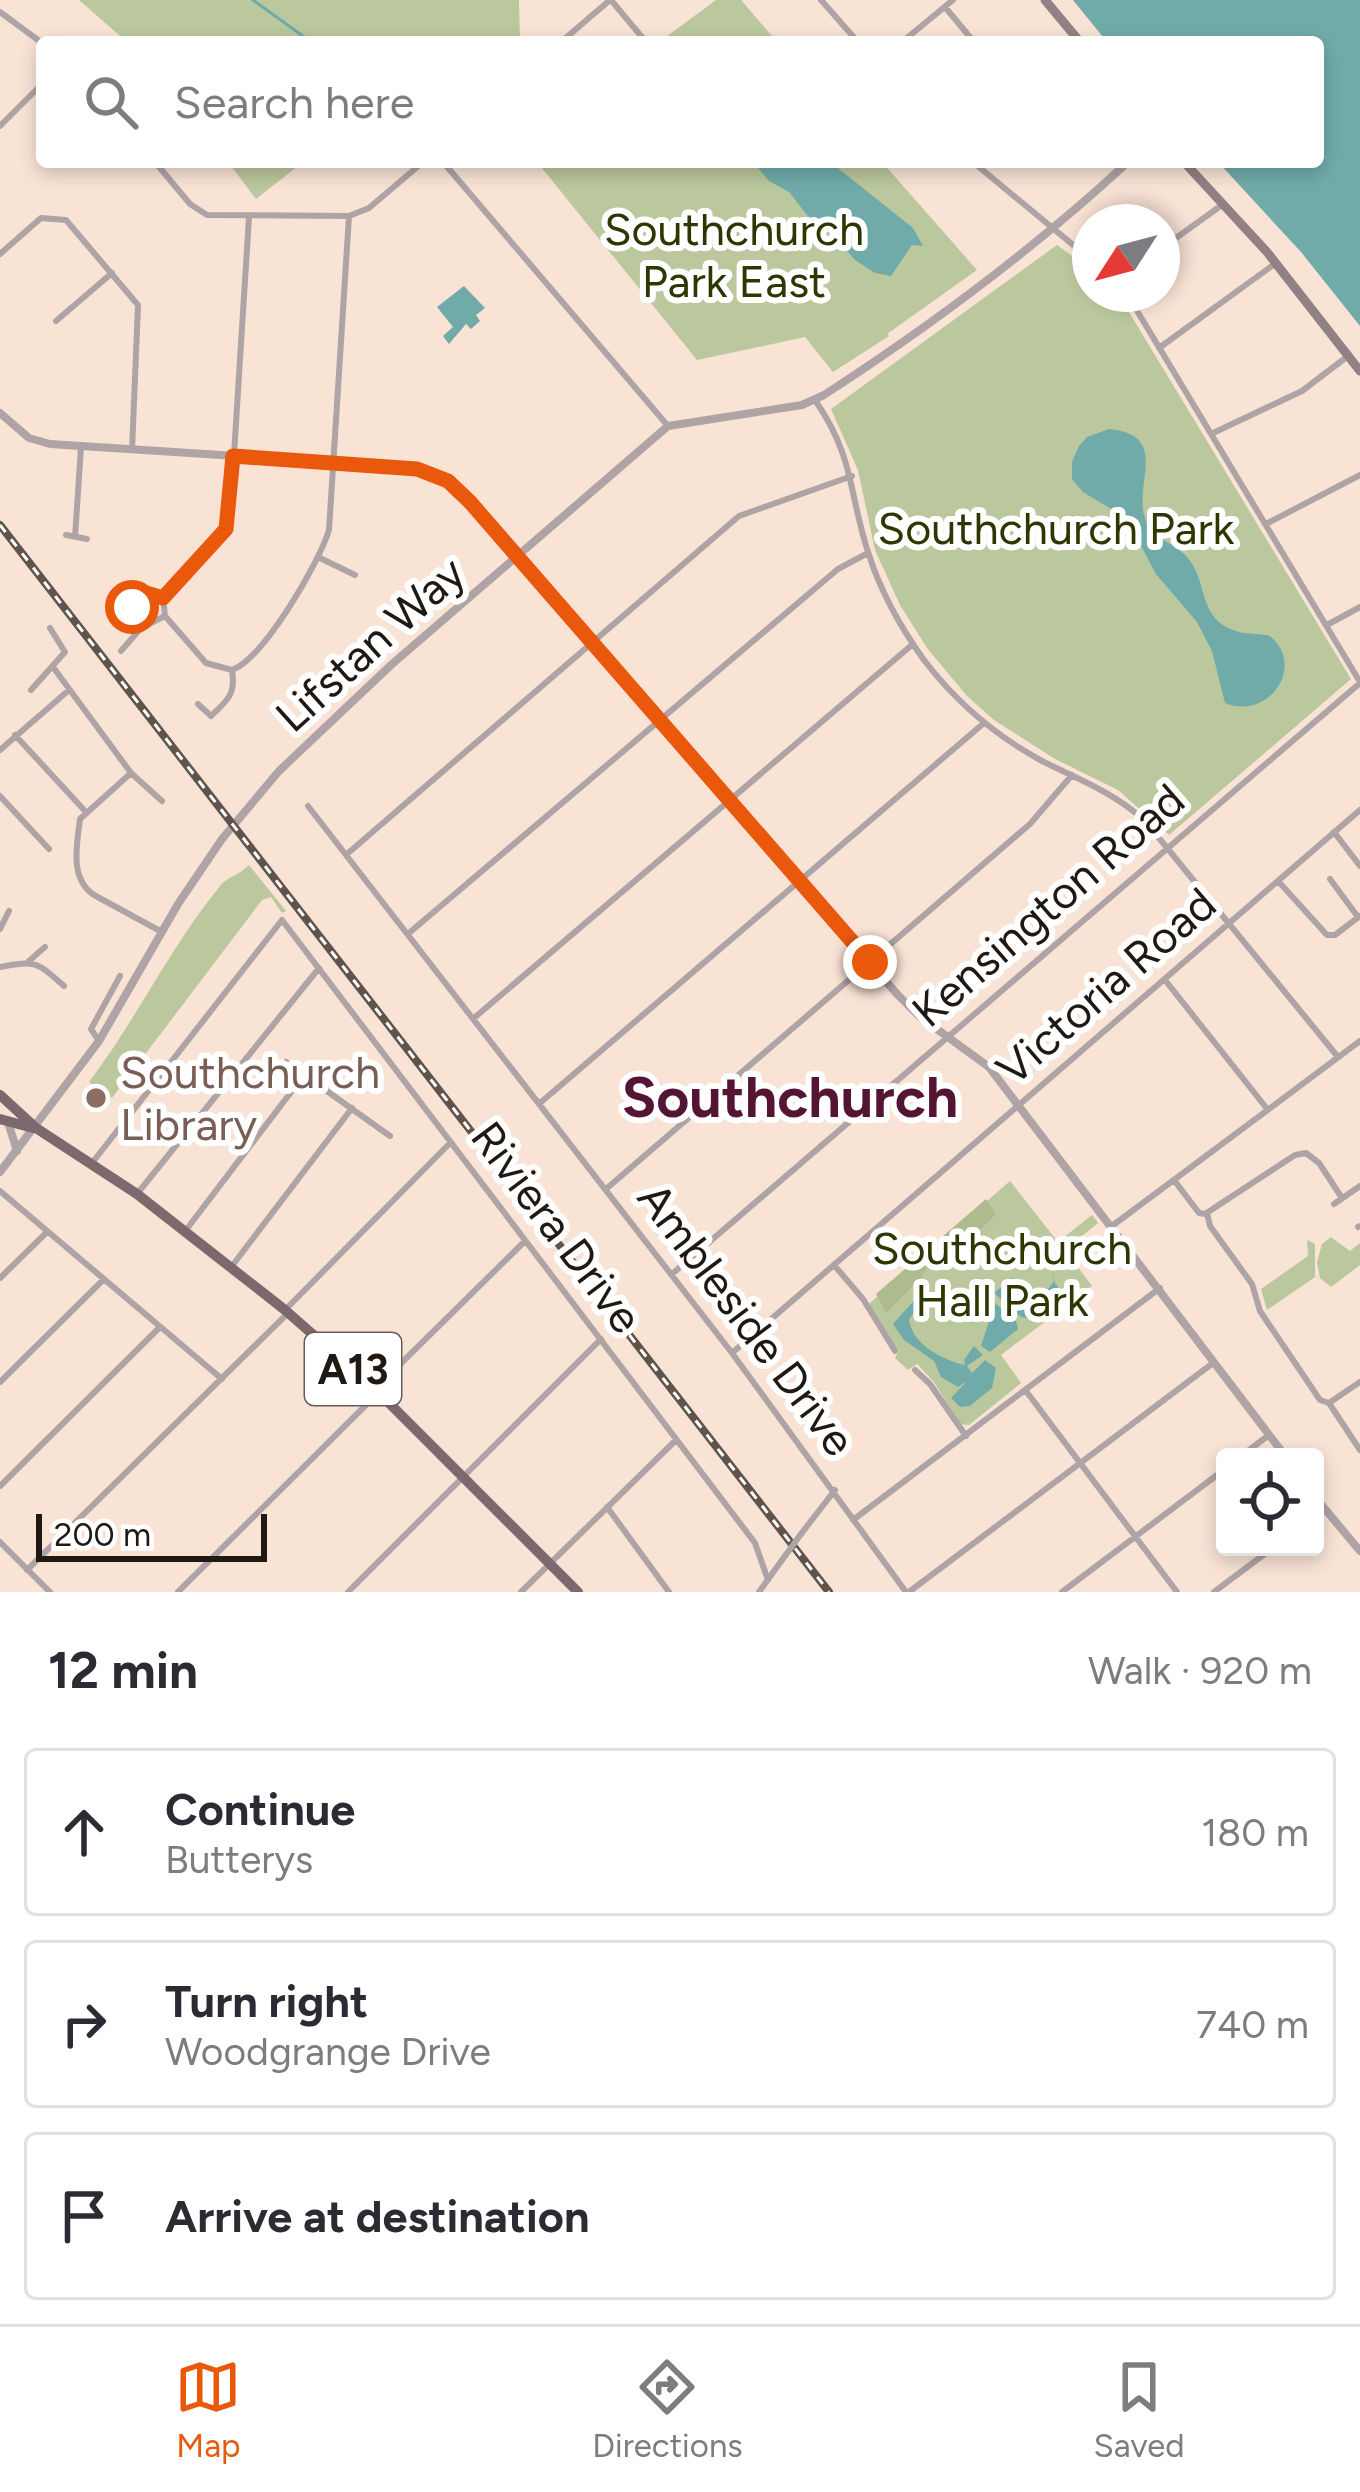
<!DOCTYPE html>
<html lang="en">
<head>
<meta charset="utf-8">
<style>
	body { margin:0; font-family:Figtree,sans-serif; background:#f2f2f3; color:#2b2b33 }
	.controls { position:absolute; right:36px; bottom:36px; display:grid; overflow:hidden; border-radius:12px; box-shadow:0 6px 18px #0003 }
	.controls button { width:108px; height:108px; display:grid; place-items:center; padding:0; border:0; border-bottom:3px solid #e1e1e2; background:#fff; color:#2b2b33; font:60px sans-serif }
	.compass { position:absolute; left:1072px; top:204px; width:108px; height:108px; border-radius:50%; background:#fff; box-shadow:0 6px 18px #0003; rotate:234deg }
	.scale { position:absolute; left:36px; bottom:30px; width:231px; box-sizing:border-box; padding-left:12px; border:6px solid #1f1813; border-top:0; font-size:33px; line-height:42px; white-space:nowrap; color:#1f1813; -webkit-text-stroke:9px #fff; paint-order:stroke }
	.stop { position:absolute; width:36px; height:36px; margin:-27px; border:9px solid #ea580c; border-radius:50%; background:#fff }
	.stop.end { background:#ea580c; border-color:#fff; box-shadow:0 3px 12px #0008 }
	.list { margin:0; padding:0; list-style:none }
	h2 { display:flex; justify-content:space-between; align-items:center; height:156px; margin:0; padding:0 48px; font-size:51px }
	h2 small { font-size:39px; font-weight:400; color:#7c7c81 }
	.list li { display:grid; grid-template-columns:78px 1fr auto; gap:36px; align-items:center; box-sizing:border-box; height:168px; margin:0 24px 24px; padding:0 24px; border:3px solid #e1e1e2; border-radius:12px }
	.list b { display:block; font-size:45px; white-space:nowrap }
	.list p { margin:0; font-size:39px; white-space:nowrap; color:#7c7c81 }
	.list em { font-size:39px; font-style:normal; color:#7c7c81 }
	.icon { flex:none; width:66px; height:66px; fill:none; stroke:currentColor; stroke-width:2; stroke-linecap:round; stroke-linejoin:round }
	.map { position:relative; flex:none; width:1360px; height:1592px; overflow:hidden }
	.search { position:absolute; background:#fff; box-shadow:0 6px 18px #0003; left:36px; right:36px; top:36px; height:132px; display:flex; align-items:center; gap:30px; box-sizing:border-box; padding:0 42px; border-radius:12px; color:#7c7c81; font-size:45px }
	.sheet { height:732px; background:#fff }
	nav { display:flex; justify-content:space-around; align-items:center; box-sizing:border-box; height:168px; border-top:3px solid #e1e1e2; background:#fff; font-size:33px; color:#7c7c81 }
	nav a { display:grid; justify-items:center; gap:6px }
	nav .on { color:#ea580c }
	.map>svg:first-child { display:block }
	.green { fill:#bbc79c }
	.forest { fill:#aebb8f }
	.water { fill:#70abaa }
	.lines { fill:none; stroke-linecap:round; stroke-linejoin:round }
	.stream { stroke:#70abaa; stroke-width:3 }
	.minor { stroke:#aea3a5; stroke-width:6 }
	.tertiary { stroke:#aea3a5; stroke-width:8 }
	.secondary { stroke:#928184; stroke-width:9 }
	.primary { stroke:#7d696d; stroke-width:10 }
	.rail-casing { stroke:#5f544c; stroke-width:8 }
	.rail { stroke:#fff; stroke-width:3; stroke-dasharray:9; stroke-linecap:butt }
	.minor-bridge { stroke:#aea3a5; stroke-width:6 }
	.route { stroke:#ea580c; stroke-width:15 }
	.education-dot { fill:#8d6e63; stroke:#fff; stroke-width:4.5 }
	.labels { text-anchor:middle; stroke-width:12; stroke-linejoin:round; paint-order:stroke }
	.shield { fill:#fff; stroke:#625d5a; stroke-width:3 }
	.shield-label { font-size:42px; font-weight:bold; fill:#1f1813 }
	.park-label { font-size:45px; fill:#2d3702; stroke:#fff }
	.street-label { font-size:45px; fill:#1f1813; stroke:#fff }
	.education-label { font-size:45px; fill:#785e54; stroke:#fff; text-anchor:start }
	.district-label { font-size:57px; font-weight:bold; fill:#541434; stroke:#fff }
</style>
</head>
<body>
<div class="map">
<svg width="1360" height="1592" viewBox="0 0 1360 1592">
	<rect width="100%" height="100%" fill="#f9e3d5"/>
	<path class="green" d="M79 0H519L520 42H127Z
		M716 0H741L777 42H659Z
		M228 162H303L256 199Z
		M537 162H882L977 270 887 334 889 336 833 372 805 337 697 360Z
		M1057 245 1090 269V294H1118L1351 679 1169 835 1118 790 1055 759 994 720 967 696 927 648 900 605 875 550 858 470 831 409Z
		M249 865 286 911 282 913 271 897 262 900 112 1098 89 1082C136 1020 171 946 220 886 228 876 240 875 249 865Z
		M1010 1181 1058 1242 1092 1215 1098 1223 1065 1250 1092 1286 1001 1355 1021 1383 969 1425 960 1424 934 1382 917 1364 908 1370 895 1358 899 1351 888 1340 869 1304Z
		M1331 1237 1350 1251 1360 1243V1265L1331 1287 1320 1278 1317 1262 1322 1244Z
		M1307 1240 1315 1244V1277L1267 1310 1261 1289 1308 1256Z"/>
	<path class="forest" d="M986 1199 996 1214 976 1234 953 1238 937 1252 919 1280 886 1313 876 1294Z
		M982 1232 976 1264 948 1250 955 1240Z"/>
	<path class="water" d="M1073 0H1360V326L1301 252 1218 162H1318V42H1107Z
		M753 162H837L839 169 913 228 923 246 912 245 891 276 875 273 855 260 832 234 807 215 789 192 769 181Z
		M464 286 485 308 476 315 480 321 471 329 466 324 449 344 443 336 453 327 437 307Z
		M1109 429C1171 435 1133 483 1145 518 1152 539 1171 541 1185 555 1209 578 1196 616 1233 630 1245 635 1258 633 1270 636 1307 667 1267 721 1225 703L1212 651 1197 622 1156 574 1126 518 1083 492 1072 479V462L1079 446 1087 437Z
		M1052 1269 1055 1284 1058 1286 1055 1295 1049 1293 1048 1308 1032 1319 1021 1317 994 1293 1012 1278 1029 1287 1047 1291 1054 1281Z
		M918 1296 923 1301 909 1319C912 1345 943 1360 965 1365L964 1360 974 1346 983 1355 967 1366 972 1373 985 1360 996 1368 992 1388 970 1406 960 1407 951 1398 967 1381 958 1387 941 1377 934 1361 904 1340 893 1324Z
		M995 1303 1016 1321 1018 1329 990 1352 981 1346Z"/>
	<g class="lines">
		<path class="stream" d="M253 0 311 42"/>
		<path class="minor" d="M611 0 646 42
			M821 0 858 42
			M945 7 974 42
			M0 12 42 43
			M561 42 610 0
			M902 42 953 0
			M0 126 42 84
			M155 162 190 204 207 215 349 216 369 208 423 162
			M443 162 668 426
			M973 162 1090 259
			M249 217 230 518 220 539 163 598 165 616 206 663 232 670C264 658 319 563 329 530L349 216
			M1162 248 1222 205
			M0 254 41 218 66 220 138 305 132 450
			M1127 294 1360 682
			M56 321 112 273
			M1159 348 1276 263
			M815 400C856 460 848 493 869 555 881 592 901 628 924 660 956 702 996 736 1042 761 1078 779 1115 793 1145 821L1338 1057
			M1211 434 1302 391 1348 356
			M1266 524 1360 475
			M66 535 87 539
			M75 537 81 447
			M320 558 355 575
			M163 598 146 594 132 607 129 616 141 628 165 616
			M1327 625 1360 607
			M121 651 141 628
			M53 667 131 773 162 801
			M31 690 65 652 50 628
			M198 704 211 716C228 700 236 694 232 670
			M15 735 85 811
			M0 750 69 690
			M131 773 80 819C77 845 69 878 94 895L162 932
			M0 796 49 849
			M308 806 732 1353 906 1592
			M1334 832 1360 866
			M347 854 739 516 852 476
			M1330 879 1358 917
			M1278 881 1327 935H1335L1360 916
			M0 929 9 911
			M409 933 838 569 868 553
			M29 961 45 947
			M0 967C36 960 37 962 64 986
			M1165 980 1268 1110
			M474 1018 913 644
			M99 1041 91 1029 120 976
			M286 1062 390 1136
			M540 1103 984 723
			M92 1163 282 920 755 1543 768 1580
			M1174 1180 1199 1213 1205 1214 1295 1155 1306 1153 1319 1163 1342 1198
			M606 1189 1030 824 1072 775
			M0 1191 222 1379
			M137 1194 319 968
			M1334 1204 1360 1186
			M1207 1213 1210 1226 1252 1284 1260 1311 1320 1400 1329 1403 1360 1382
			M1112 1226 1360 1041
			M1358 1227 1360 1226
			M186 1230 304 1075
			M834 1265 863 1299 895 1351
			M232 1266 352 1108
			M672 1274 1360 683
			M0 1278 47 1232
			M285 1310 451 1142
			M732 1353 1360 810
			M915 1370 930 1384 966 1436
			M0 1382 104 1279
			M375 1389 525 1241
			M1026 1391 1177 1592
			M1329 1403 1360 1450
			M1240 1457 1269 1435
			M0 1486 159 1328
			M607 1507 669 1592
			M853 1520 1160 1288
			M801 1534 835 1490
			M0 1542 50 1592
			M27 1570 288 1313
			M178 1592 379 1392
			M348 1592 601 1339
			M521 1592 676 1440
			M759 1592 782 1560
			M909 1592 1213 1363
			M1062 1592 1225 1469
			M1214 1592 1274 1547"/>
		<path class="tertiary" d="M0 413 29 438 50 444 406 467 438 475 456 487 897 994 919 1016 989 1067 1286 1457
			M8 1122 17 1151
			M0 1172 99 1041 178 904 222 839 279 771 391 665 668 426 802 405 824 395C932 325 1034 249 1128 162
			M1315 1497 1360 1551"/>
		<path class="secondary" d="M1045 0 1080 42
			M1184 162 1267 252 1360 371"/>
		<path class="primary" d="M0 1095 36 1128 137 1194 285 1310 375 1389 578 1592
			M0 1119 33 1128"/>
		<g class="rail-casing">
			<path id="rail" d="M0 525 829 1592"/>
		</g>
		<use href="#rail" class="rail"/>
		<path class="minor-bridge" d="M782 1560 801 1534"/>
	</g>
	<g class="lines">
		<path class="route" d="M132 607 146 593 163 598 226 529 233 456 417 469 448 481 470 502 870 962"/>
	</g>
	<circle class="education-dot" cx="96" cy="1098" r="12"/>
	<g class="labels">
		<rect class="shield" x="305" y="1333" width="96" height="72" rx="9"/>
		<g class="shield-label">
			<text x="353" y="1384">A13</text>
		</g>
		<g class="park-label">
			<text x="734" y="245">Southchurch<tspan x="734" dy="52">Park East</tspan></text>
			<text x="1056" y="544">Southchurch Park</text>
			<text x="1002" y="1264">Southchurch<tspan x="1002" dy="52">Hall Park</tspan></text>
		</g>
		<g class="street-label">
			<text transform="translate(370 644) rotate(-42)" y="16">Lifstan Way</text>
			<text transform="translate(1048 905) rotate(-41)" y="16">Kensington Road</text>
			<text transform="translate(1106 986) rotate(-41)" y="16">Victoria Road</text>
			<text transform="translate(557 1227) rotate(53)" y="16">Riviera Drive</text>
			<text transform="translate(747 1319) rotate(53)" y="16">Ambleside Drive</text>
		</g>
		<g class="education-label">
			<text x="120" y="1088">Southchurch<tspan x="120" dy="52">Library</tspan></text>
		</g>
		<g class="district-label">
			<text x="790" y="1117">Southchurch</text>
		</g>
	</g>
</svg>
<div class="controls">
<button><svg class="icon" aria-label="locate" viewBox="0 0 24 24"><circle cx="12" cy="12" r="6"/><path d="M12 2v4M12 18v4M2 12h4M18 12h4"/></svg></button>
</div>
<svg class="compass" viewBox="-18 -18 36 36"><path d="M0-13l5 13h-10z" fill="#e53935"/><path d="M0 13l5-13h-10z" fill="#7c7c81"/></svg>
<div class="scale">200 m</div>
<div class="stop" style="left:132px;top:607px"></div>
<div class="stop end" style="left:870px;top:962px"></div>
<div class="search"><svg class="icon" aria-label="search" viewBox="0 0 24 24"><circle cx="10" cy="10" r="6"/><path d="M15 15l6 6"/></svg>Search here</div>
</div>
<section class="sheet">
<h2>12 min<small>Walk · 920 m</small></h2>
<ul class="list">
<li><svg class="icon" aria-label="ahead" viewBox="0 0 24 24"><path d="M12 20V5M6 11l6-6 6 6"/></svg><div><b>Continue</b><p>Butterys</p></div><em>180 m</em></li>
<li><svg class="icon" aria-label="right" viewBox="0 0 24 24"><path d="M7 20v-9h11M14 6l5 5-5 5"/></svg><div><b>Turn right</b><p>Woodgrange Drive</p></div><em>740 m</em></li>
<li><svg class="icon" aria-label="arrive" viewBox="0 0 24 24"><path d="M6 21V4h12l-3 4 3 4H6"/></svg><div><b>Arrive at destination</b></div></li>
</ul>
</section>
<nav>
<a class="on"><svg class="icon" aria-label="map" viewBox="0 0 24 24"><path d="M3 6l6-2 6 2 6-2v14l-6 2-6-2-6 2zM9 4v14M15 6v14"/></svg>Map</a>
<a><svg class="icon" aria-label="directions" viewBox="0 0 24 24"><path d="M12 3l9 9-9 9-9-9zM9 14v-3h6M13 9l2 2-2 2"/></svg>Directions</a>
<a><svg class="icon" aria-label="saved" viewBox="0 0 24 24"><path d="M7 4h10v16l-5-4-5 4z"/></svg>Saved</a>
</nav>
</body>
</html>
